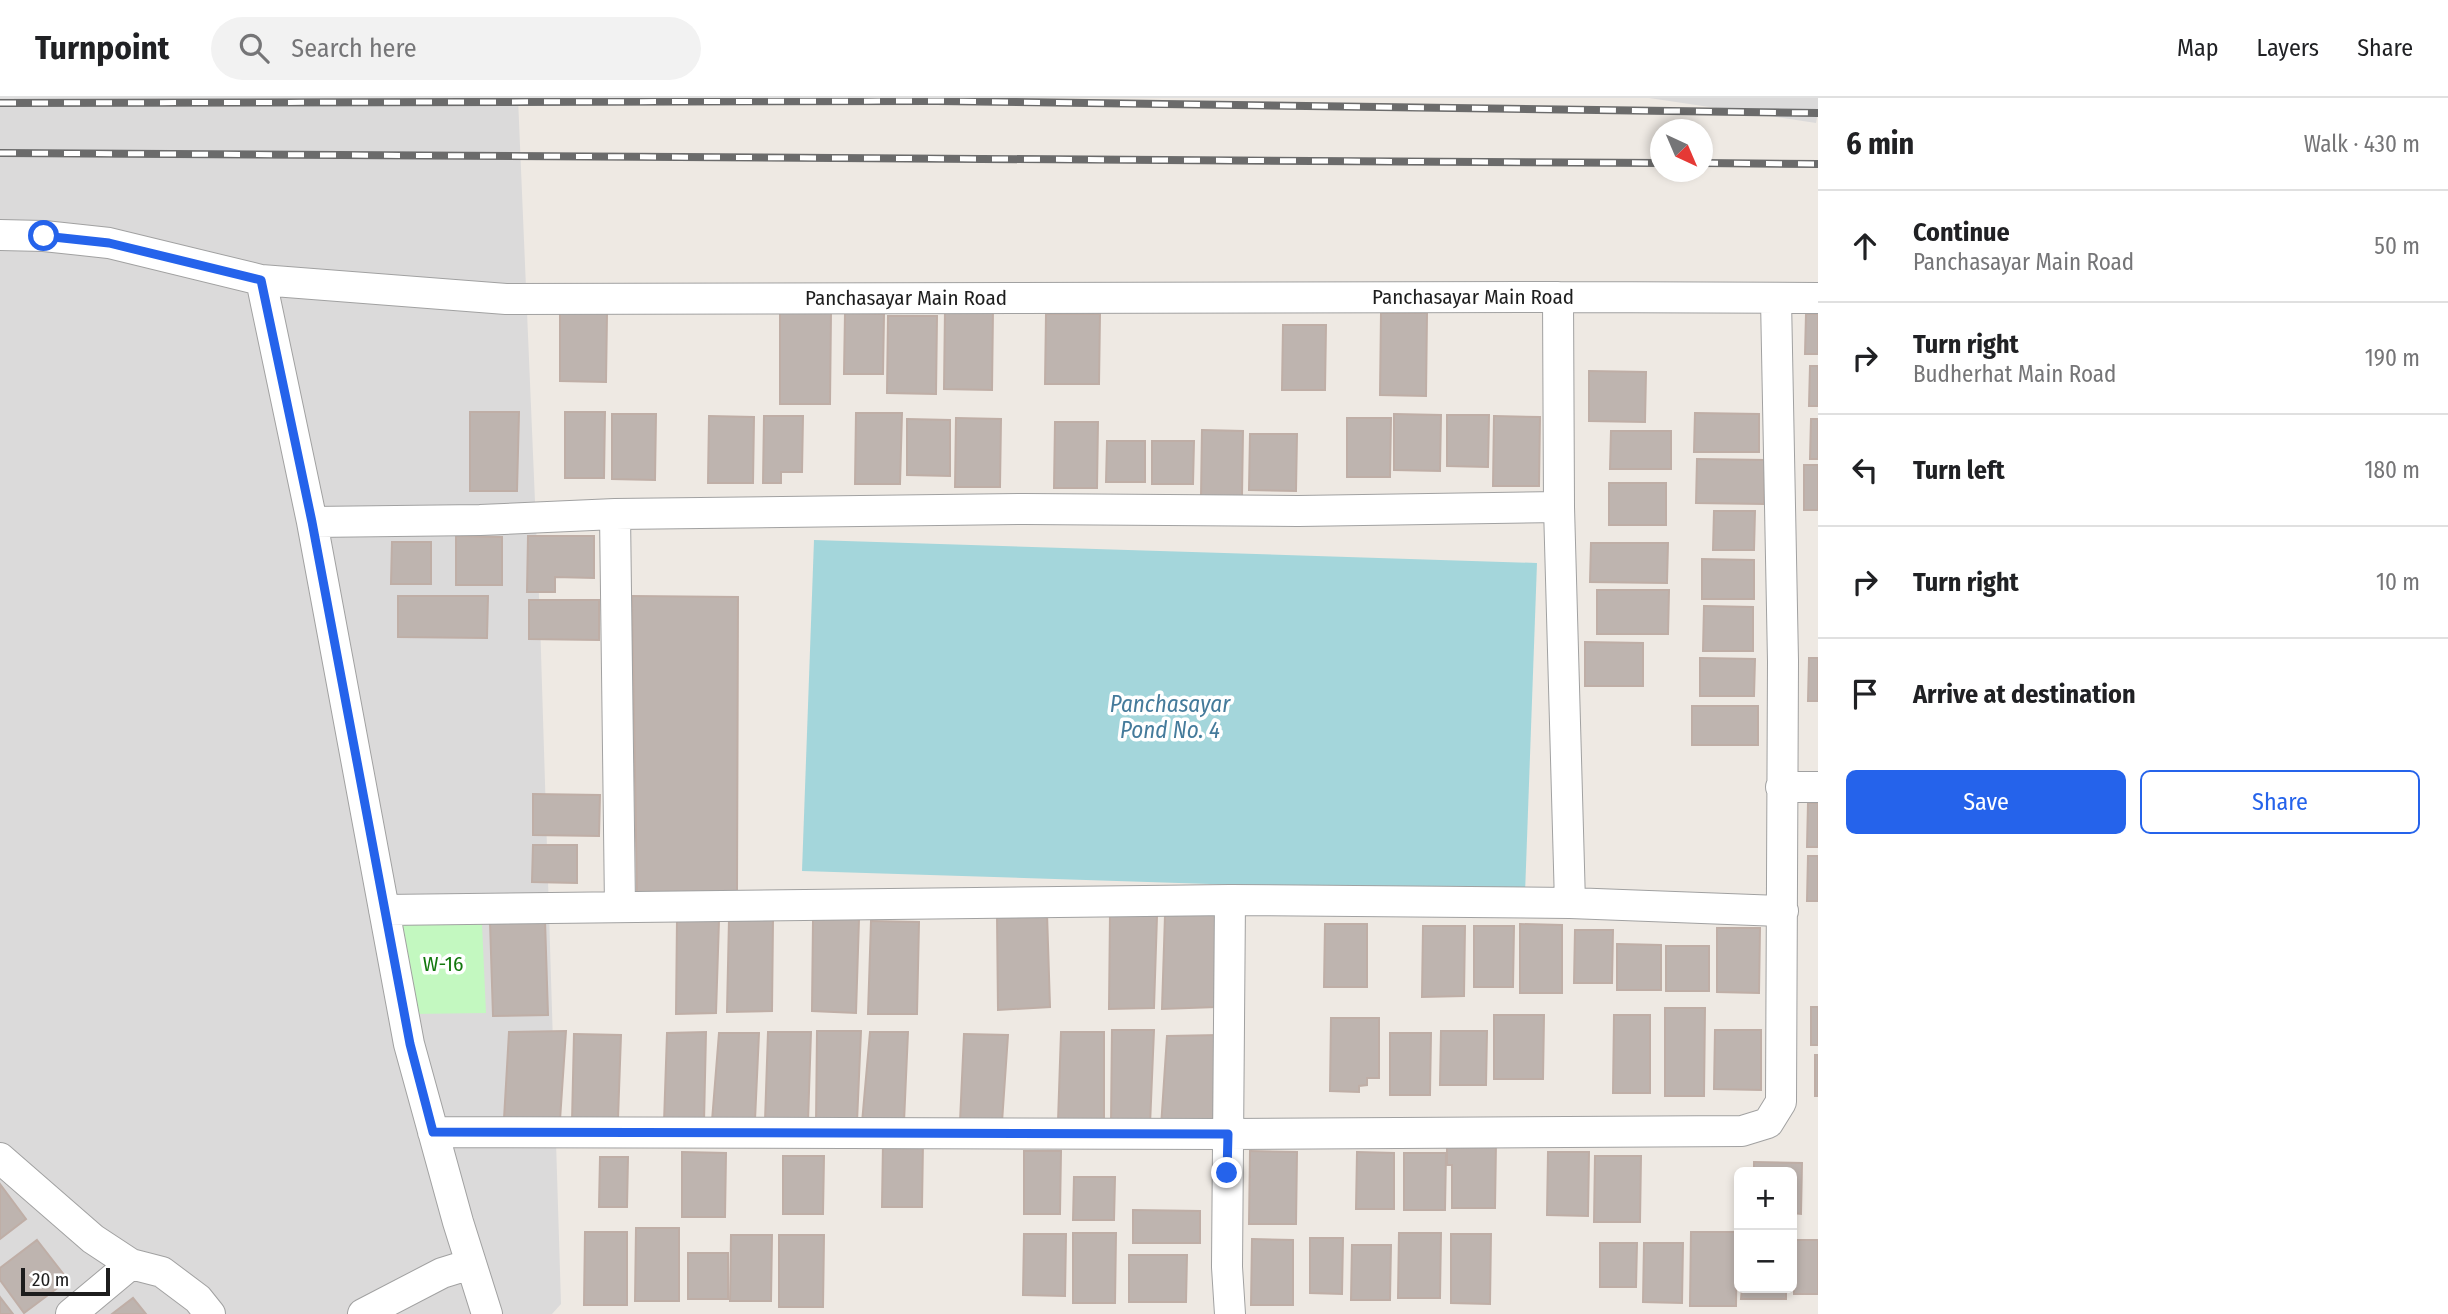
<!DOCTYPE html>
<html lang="en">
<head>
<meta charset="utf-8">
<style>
	body { margin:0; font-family:"Fira Sans Condensed",sans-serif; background:#f2f2f2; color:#202124 }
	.controls { position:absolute; right:21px; bottom:21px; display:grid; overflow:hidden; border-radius:10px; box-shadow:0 4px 10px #0003 }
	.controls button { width:63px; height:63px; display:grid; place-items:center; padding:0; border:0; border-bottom:2px solid #e0e0e0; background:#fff; color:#202124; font:35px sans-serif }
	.compass { position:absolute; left:1650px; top:21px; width:63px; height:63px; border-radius:50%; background:#fff; box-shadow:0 4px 10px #0003; rotate:136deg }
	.scale { position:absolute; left:21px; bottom:18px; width:89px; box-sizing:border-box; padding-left:7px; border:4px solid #1d1d1d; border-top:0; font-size:19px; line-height:24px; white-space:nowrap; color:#1d1d1d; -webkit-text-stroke:5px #fff; paint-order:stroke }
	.stop { position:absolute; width:21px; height:21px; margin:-16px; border:5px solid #2563eb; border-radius:50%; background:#fff }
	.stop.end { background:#2563eb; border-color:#fff; box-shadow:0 2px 7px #0008 }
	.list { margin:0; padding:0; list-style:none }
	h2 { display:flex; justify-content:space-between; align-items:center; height:91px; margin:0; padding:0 28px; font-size:30px }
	h2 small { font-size:23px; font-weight:400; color:#757577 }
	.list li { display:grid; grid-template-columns:46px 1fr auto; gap:21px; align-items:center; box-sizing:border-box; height:112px; padding:0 28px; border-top:2px solid #e0e0e0 }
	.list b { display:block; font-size:26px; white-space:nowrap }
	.list p { margin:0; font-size:23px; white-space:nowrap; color:#757577 }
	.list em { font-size:23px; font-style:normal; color:#757577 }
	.actions { display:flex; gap:14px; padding:21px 28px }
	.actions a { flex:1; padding:16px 0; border:2px solid #2563eb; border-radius:10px; text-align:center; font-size:24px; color:#2563eb }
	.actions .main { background:#2563eb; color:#fff }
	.icon { flex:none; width:38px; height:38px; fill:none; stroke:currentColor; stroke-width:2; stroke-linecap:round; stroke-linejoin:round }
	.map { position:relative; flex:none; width:1818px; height:1216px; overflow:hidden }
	header { display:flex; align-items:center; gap:42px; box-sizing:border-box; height:98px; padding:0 35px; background:#fff; border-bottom:2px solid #e0e0e0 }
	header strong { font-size:33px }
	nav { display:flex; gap:38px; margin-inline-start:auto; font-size:24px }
	.search { width:490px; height:63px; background:#f2f2f2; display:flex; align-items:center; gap:18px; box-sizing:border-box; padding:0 24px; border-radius:38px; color:#757577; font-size:26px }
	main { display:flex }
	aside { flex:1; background:#fff }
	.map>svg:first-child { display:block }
	.residential { fill:#dbdada }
	.park { fill:#c3f8c0 }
	.water { fill:#a4d6db }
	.building { fill:#beb4af; stroke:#bfaea6; stroke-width:2 }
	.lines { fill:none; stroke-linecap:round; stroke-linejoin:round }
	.street-casing { stroke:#a1a1a1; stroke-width:32 }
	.street { stroke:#fff; stroke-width:30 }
	.rail-casing { stroke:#6b6b6b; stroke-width:8 }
	.rail { stroke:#fff; stroke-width:5; stroke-dasharray:16; stroke-linecap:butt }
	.route { stroke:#2563eb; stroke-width:9 }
	.labels { text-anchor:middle; stroke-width:7; stroke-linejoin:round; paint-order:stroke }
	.street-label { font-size:21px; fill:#1d1d1d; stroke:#fff }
	.park-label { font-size:21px; fill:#12780d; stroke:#fff }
	.water-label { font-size:23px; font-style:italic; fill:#457b9b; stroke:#fff }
</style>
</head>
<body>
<header>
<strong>Turnpoint</strong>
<div class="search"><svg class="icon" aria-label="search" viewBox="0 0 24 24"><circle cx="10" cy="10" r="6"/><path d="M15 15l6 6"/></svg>Search here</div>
<nav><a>Map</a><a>Layers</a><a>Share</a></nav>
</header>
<main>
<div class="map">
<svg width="1818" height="1216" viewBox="0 0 1818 1216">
	<rect width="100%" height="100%" fill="#eee9e3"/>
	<path class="residential" d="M0 0H518L540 522 561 1206 552 1216H0Z
		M1649 0H1818V14L1816 25Z"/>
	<path class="park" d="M393 821 482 826 486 915 411 916Z"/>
	<path class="water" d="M814 442 1537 465 1525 796 802 773Z"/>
	<path class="building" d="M945 211H993L992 292 944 291Z
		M780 214H831L830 306H780Z
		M560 215 607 216 606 284 560 283Z
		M845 215 884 216 883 276H844Z
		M1381 215H1427L1426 298 1380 297Z
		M1046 216H1100L1099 286H1045Z
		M1806 216H1818V256H1805Z
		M888 218H937L936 296 887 295Z
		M1283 227H1326L1325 292H1282Z
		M1810 268H1818V308H1809Z
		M1589 273 1646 274 1645 324 1589 323Z
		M470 314H519L517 393H470Z
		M565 314H605L604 380H565Z
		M856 315H902L900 386H855Z
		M1695 315 1759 316V354H1694Z
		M612 316H656L655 382 612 381Z
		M1394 316 1441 317 1440 373 1394 372Z
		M1447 317H1489L1488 369 1447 368Z
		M709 318 754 319 753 385H708Z
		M764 318H803L802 374H781V385H763Z
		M1494 318 1540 319 1539 388H1493Z
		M956 320 1001 321 1000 389H955Z
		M1347 320H1391L1390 379H1347Z
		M907 321 950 322V378L907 377Z
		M1811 321H1818V361H1810Z
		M1055 324H1098L1097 390H1054Z
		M1202 332 1243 333 1242 398H1201Z
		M1611 333H1671V371H1610Z
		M1250 336H1297L1296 393 1249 392Z
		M1107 343H1145V384H1106Z
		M1152 343H1194L1193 386H1152Z
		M1697 361 1765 362 1764 406 1696 405Z
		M1804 367H1818V412H1804Z
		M1609 385H1666V427H1609Z
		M1714 413H1755L1754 452H1713Z
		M456 438 502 439V487H456Z
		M528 438H594V480L555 479V494H527Z
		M392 444H431V486H391Z
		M1591 445H1668L1667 485 1590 484Z
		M1702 461 1754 462V501H1702Z
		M1597 492H1669L1668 536H1597Z
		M398 498H488L487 540 398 539Z
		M632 498 738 499 737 796 637 799Z
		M529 502H599V542L529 541Z
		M1704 508 1753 509V553H1703Z
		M1585 544 1643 545V588H1585Z
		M1700 560 1755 561 1754 598H1700Z
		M1809 560H1818V603H1808Z
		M1692 608H1758V647H1692Z
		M533 696 600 697 599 738 533 737Z
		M1808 705H1818V749H1807Z
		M533 747H577V785L532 784Z
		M1808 758H1818V803H1807Z
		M1047 815 1050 909 998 912 997 817Z
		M1110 816 1157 818 1154 910 1109 911Z
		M1165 817H1217L1216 909 1162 911Z
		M677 821 719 822 716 915 676 916Z
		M729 821 773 822 772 913 727 914Z
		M859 821 856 915 812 913 813 822Z
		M545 822 548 917 493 918 490 824Z
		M871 823 919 824 917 916H868Z
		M1325 826H1367V889H1324Z
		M1520 826 1562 827V895H1520Z
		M1423 828H1465L1464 898 1422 899Z
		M1474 828H1514L1513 889H1474Z
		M1717 830H1760L1759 895 1717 894Z
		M1575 832H1613L1612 885H1574Z
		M1617 846 1661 847V892H1617Z
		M1666 848H1709V893H1666Z
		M1811 909H1818V947H1811Z
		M1665 910H1705L1704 998H1665Z
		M1494 917H1544L1543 981H1494Z
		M1614 917H1650V995H1613Z
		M1331 920H1379V980H1367V987L1359 988V994L1330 993Z
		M1112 932H1154L1150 1027 1111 1026Z
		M1715 932H1761V992L1714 991Z
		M566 933 560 1022 504 1021 509 934Z
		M817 933H861L857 1024 816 1025Z
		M1441 933H1487L1486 987H1440Z
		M706 934 704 1025H664L667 935Z
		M768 934H811L808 1024 765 1023Z
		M870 934H908L904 1024 862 1025Z
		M1061 934H1104V1025L1058 1024Z
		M719 935H759L755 1022 712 1023Z
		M1390 935H1431L1430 997H1390Z
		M574 936 621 937 618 1021 572 1024Z
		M964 936 1008 937 1002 1024H960Z
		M1219 937 1213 1029H1161L1167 938Z
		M1219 937 1213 1029H1161L1167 938Z
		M1815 957H1818V998H1815Z
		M883 1044H923L922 1109H882Z
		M1447 1044H1496L1495 1110H1452V1067H1447Z
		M1024 1053H1061L1060 1116H1024Z
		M1250 1053 1297 1054 1296 1126H1249Z
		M682 1054 726 1055 725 1119H682Z
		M1357 1054 1394 1055V1111H1356Z
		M1548 1054H1589L1588 1118 1547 1117Z
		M1404 1055H1446L1445 1112H1404Z
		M783 1058H824L823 1116H783Z
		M1595 1058H1641L1640 1124H1594Z
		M600 1059H628L627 1109H599Z
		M1754 1064 1802 1065 1801 1116 1792 1115V1074H1754Z
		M1074 1079H1115L1114 1122H1073Z
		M0 1086 26 1121 0 1141Z
		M1133 1112 1200 1113V1145H1133Z
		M636 1130H679V1203H635Z
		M585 1134H627V1207H584Z
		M1691 1134H1737L1736 1208H1690Z
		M1073 1135H1116L1115 1205H1073Z
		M1399 1135H1441L1440 1200H1398Z
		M1024 1136H1066L1065 1198 1023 1197Z
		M1451 1136H1491L1490 1206 1451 1205Z
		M731 1137H772L771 1203H730Z
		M779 1137H824L823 1209H779Z
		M1310 1140H1343L1342 1196 1310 1195Z
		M1252 1141 1293 1142V1207H1251Z
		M37 1142 68 1182 24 1215 0 1182V1170Z
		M1794 1142H1818V1196H1794Z
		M1600 1145H1637L1636 1189H1600Z
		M1644 1145H1683L1682 1205 1643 1204Z
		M1352 1147H1391L1390 1202H1351Z
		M688 1155H728V1201H688Z
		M1129 1157H1187L1186 1204H1129Z
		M1742 1190H1786V1201H1741Z
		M0 1199 13 1216H0Z
		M133 1200 146 1216H112Z"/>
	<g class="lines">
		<g class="street-casing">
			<path id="street" d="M0 137 44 138 109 145 261 182 506 201 1558 199 1818 200
				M261 182 312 424 409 946 458 1124 487 1216
				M1558 199 1559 409 1570 805
				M615 416 620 809
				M312 424 480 422 615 416 1025 411 1298 413 1559 409
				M1781 689H1818
				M384 812 1230 802 1570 805 1783 813
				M433 1034 1228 1036 1742 1033 1768 1025 1781 1004 1783 563 1776 201
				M0 1060 93 1141 131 1166 162 1174 198 1201 210 1216
				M71 1216 131 1166
				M363 1216 442 1175 471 1166
				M1230 1216 1227 1169 1230 802"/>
		</g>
		<use href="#street" class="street"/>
		<g class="rail-casing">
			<path id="rail" d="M0 5 937 3 1818 15
				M0 55 1660 65
				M1702 65 1818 66"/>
		</g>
		<use href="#rail" class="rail"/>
	</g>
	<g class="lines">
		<path class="route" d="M44 138 109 145 261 182 312 424 410 946 433 1034 1228 1036 1227 1075"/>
	</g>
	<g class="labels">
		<g class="street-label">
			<text x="1473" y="206">Panchasayar Main Road</text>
			<text x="906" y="207">Panchasayar Main Road</text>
		</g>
		<g class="park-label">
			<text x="443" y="873">W-16</text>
		</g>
		<g class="water-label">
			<text x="1170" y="614">Panchasayar<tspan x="1170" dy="26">Pond No. 4</tspan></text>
		</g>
	</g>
</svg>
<div class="controls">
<button>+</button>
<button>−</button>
</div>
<svg class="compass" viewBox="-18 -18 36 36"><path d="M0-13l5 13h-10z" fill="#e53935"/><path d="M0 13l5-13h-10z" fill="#757577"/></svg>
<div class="scale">20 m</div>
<div class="stop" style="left:44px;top:138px"></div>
<div class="stop end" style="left:1227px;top:1075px"></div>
</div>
<aside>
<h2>6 min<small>Walk · 430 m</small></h2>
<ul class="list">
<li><svg class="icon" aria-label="ahead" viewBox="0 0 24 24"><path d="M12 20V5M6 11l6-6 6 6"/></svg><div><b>Continue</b><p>Panchasayar Main Road</p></div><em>50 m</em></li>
<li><svg class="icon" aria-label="right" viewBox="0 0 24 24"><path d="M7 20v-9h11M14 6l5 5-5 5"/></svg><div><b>Turn right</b><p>Budherhat Main Road</p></div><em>190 m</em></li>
<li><svg class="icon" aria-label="left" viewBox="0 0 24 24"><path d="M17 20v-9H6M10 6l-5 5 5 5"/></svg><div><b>Turn left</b></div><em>180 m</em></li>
<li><svg class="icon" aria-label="right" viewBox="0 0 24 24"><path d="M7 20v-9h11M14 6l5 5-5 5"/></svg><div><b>Turn right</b></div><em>10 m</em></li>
<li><svg class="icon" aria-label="arrive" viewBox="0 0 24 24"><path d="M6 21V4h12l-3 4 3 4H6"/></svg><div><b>Arrive at destination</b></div></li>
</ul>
<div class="actions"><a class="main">Save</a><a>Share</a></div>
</aside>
</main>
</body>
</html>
